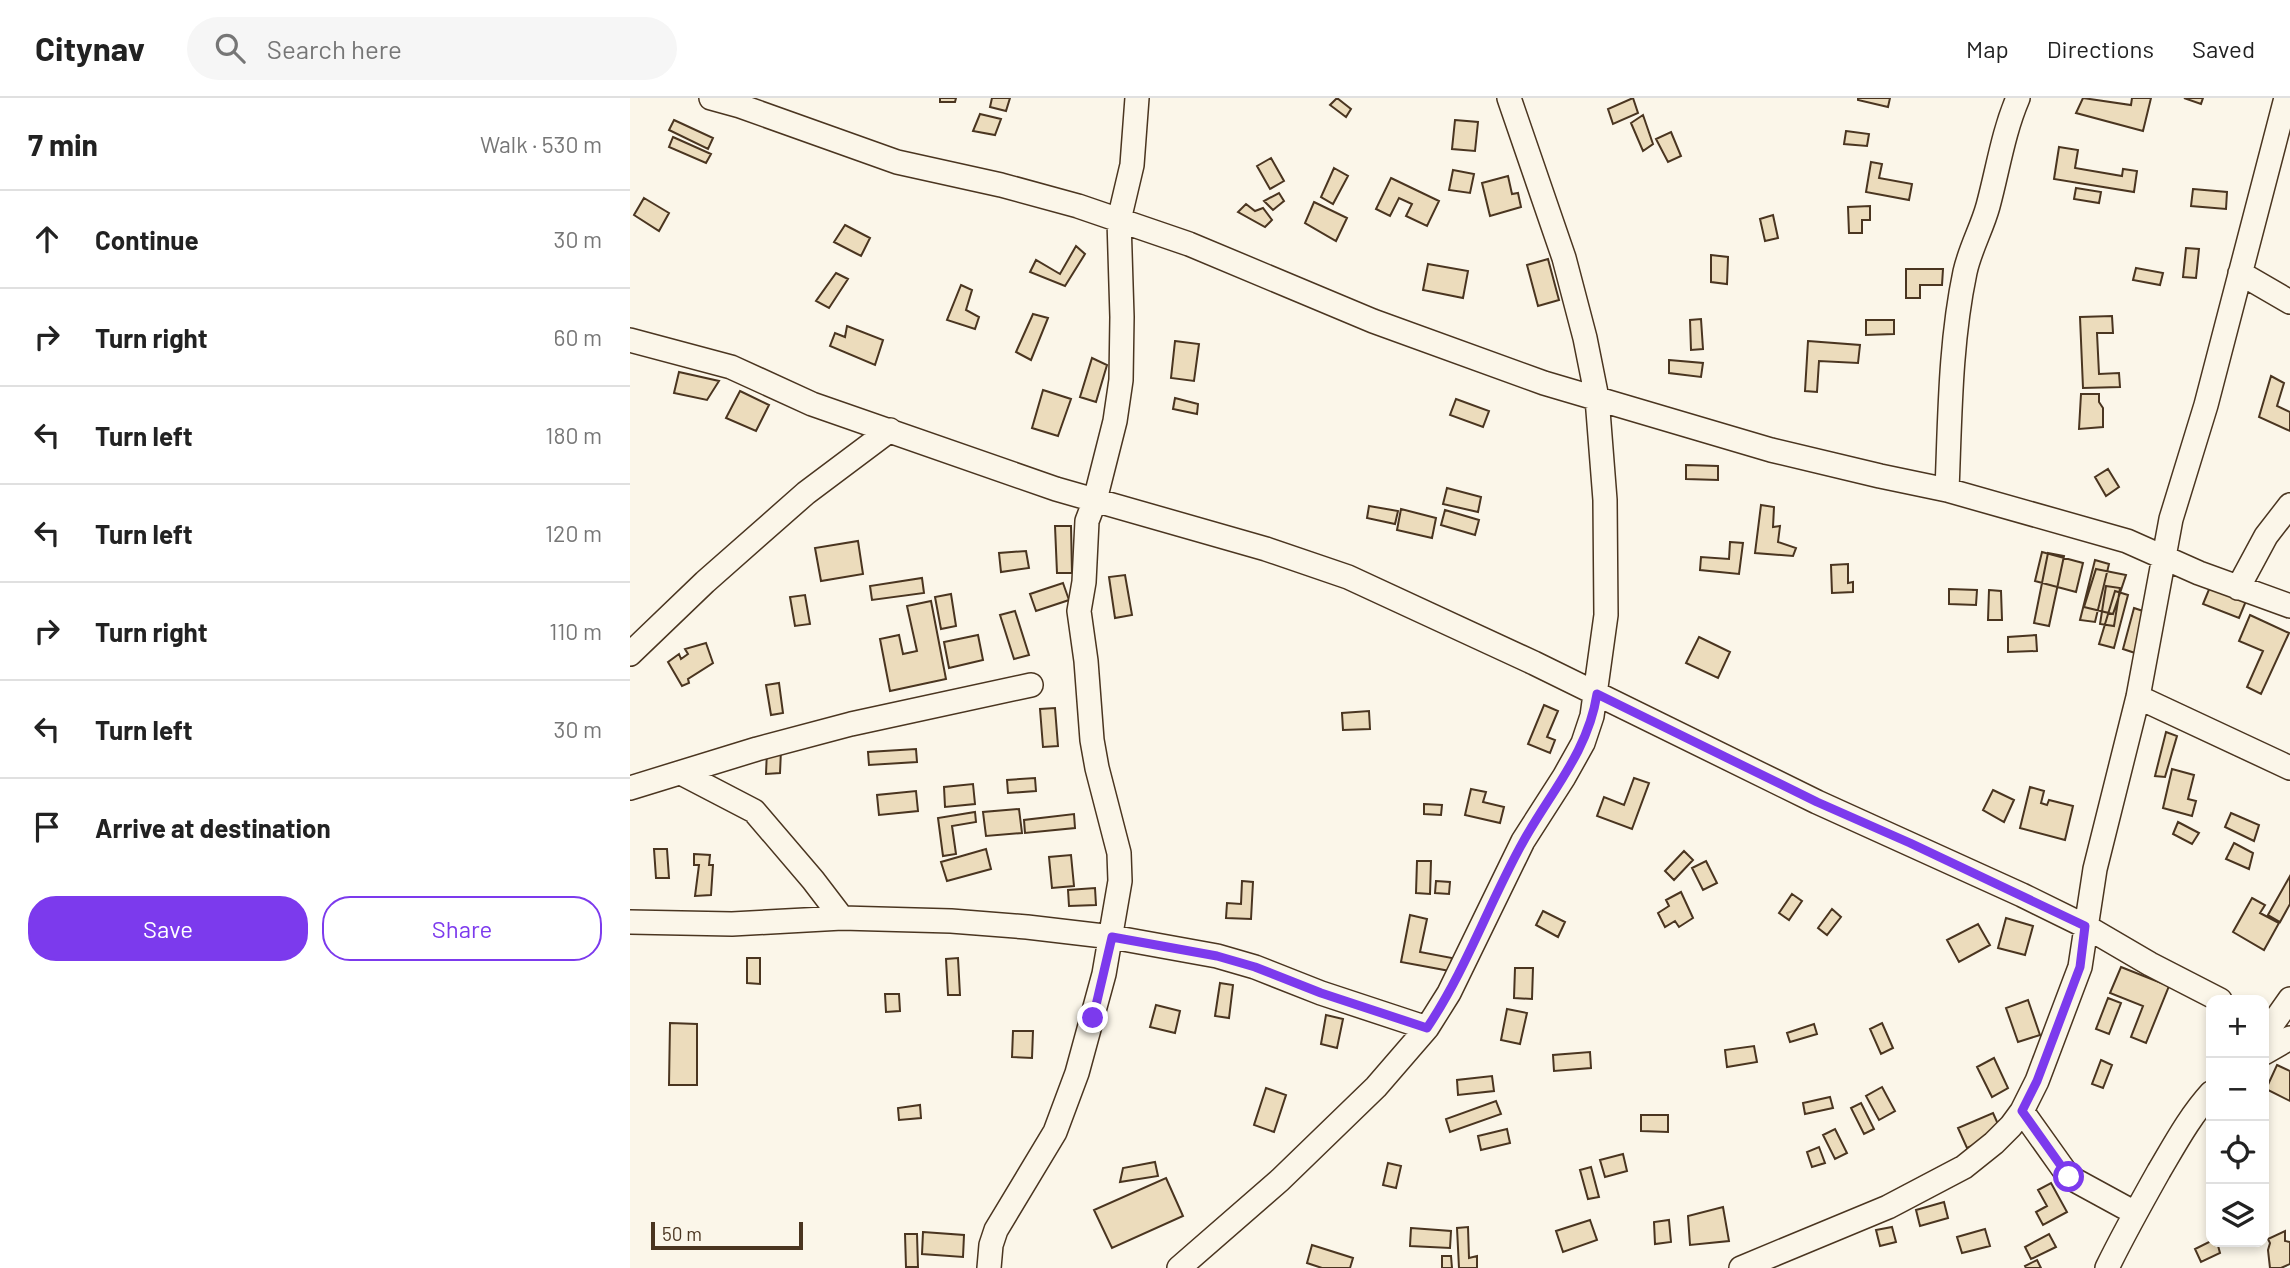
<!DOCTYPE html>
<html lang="en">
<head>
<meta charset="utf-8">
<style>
	body { margin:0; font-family:Barlow,sans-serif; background:#f6f6f6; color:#222 }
	.controls { position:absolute; right:21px; bottom:21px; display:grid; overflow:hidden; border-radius:14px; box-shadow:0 4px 10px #0003 }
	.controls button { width:63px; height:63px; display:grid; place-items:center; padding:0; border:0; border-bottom:2px solid #e0e0e0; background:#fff; color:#222; font:35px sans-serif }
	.scale { position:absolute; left:21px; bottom:18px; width:152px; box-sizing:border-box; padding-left:7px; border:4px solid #4a3520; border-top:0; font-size:19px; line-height:24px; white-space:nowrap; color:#4a3520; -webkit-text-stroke:5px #fbf6e9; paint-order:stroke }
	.stop { position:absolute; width:21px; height:21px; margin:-16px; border:5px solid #7c3aed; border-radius:50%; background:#fff }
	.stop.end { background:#7c3aed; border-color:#fff; box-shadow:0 2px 7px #0008 }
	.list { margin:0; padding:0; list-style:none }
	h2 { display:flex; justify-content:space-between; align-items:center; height:91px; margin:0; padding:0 28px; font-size:30px }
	h2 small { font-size:23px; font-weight:400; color:#767676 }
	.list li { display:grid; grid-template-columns:46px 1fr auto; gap:21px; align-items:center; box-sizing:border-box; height:98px; padding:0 28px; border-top:2px solid #e0e0e0 }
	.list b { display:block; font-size:26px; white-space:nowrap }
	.list em { font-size:23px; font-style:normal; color:#767676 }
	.actions { display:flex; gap:14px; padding:21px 28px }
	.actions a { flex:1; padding:16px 0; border:2px solid #7c3aed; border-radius:28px; text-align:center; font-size:24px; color:#7c3aed }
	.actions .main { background:#7c3aed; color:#fff }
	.icon { flex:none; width:38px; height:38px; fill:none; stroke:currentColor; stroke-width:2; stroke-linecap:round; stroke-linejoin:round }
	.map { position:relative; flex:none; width:1660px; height:1170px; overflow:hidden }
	header { display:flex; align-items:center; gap:42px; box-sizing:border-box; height:98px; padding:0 35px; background:#fff; border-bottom:2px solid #e0e0e0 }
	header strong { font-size:33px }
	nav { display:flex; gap:38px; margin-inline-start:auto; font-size:24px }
	.search { width:490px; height:63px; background:#f6f6f6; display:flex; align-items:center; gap:18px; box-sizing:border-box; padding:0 24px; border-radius:38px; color:#767676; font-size:26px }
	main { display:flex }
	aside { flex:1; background:#fff }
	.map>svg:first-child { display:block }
	.building { fill:#ecdcbc; stroke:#4a3520; stroke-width:2 }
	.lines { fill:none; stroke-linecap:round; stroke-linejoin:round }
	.minor-casing { stroke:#4a3520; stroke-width:26 }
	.minor { stroke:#fbf6e9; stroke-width:23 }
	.route { stroke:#7c3aed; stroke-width:9 }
</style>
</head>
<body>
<header>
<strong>Citynav</strong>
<div class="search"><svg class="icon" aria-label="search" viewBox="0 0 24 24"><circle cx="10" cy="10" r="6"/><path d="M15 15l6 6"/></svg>Search here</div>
<nav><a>Map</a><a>Directions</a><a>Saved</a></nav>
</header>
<main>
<aside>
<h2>7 min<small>Walk · 530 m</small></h2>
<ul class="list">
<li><svg class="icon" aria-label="ahead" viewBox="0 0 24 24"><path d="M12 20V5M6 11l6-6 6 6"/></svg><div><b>Continue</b></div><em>30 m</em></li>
<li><svg class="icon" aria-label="right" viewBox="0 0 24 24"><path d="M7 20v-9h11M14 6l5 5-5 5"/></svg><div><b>Turn right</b></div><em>60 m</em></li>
<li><svg class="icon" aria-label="left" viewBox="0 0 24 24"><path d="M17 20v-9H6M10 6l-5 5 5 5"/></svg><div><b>Turn left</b></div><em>180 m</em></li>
<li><svg class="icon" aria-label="left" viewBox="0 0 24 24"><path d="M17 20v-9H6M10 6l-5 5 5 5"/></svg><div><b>Turn left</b></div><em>120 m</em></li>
<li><svg class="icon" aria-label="right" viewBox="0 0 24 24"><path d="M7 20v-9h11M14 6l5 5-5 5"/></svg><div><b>Turn right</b></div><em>110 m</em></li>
<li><svg class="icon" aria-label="left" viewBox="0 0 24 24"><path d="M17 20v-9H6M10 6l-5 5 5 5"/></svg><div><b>Turn left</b></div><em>30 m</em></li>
<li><svg class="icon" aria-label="arrive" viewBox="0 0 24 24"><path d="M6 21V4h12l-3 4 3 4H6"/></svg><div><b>Arrive at destination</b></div></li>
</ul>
<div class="actions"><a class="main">Save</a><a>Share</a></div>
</aside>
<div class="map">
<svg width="1660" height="1170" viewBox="0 0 1660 1170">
	<rect width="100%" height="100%" fill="#fbf6e9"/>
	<path class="building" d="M310 0H326L325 4H310Z
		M362 0H380L376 13 360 9Z
		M707 0 721 11 716 19 700 7Z
		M1003 0 1008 15 983 26 978 11Z
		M1228 0H1260L1258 9 1228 2Z
		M1453 0 1501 7 1502 0H1521L1513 33 1446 15Z
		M1554 0H1573L1571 6Z
		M350 16 371 21 365 37 343 33Z
		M1013 17 1023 46 1013 53 1001 25Z
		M44 22 83 40 78 51 39 32Z
		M825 22 848 24 845 53 822 51Z
		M1216 33 1239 36 1237 48 1214 46Z
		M1041 34 1051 58 1038 64 1026 41Z
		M43 39 81 56 76 65 39 49Z
		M1429 49 1448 52 1445 70 1492 78 1493 71 1507 73 1504 94 1424 81Z
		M641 60 654 83 640 91 627 68Z
		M1241 64 1252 66 1249 80 1282 86 1279 102 1236 94Z
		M704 70 718 78 703 106 691 99Z
		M823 72 844 76 840 95 819 92Z
		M878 78 882 96 888 95 891 109 860 118 852 85Z
		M761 80 809 103 797 128 776 118 782 106 769 100 760 118 746 111Z
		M1446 90 1471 94 1469 105 1444 101Z
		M1563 91 1597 94 1596 111 1561 108Z
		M649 95 654 103 643 112 634 103Z
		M14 100 39 115 29 133 4 117Z
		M684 104 717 120 706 143 675 125Z
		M616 106 625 113 633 110 642 122 635 129 608 114Z
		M1240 108V122H1232V135H1219L1218 109Z
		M1143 117 1148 140 1135 143 1130 121Z
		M215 127 240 140 231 158 204 144Z
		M446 148 455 156 435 188 400 174 406 162 430 176Z
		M1556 150 1569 151 1566 180 1553 179Z
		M1081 157 1098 159 1097 186 1081 184Z
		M918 161 929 202 908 208 897 167Z
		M798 166 838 173 833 200 793 192Z
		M1506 170 1533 175 1530 187 1503 182Z
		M1276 171H1313L1312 187H1290V200H1276Z
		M206 175 218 181 199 210 186 203Z
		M331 187 342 192 336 212 349 219 345 231 317 222Z
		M403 216 418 220 401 262 386 254Z
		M1482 218 1483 235H1467L1469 276 1489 275 1490 289 1453 290 1450 219Z
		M1071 221 1073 251 1061 252 1060 222Z
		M1236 222H1264V236L1236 237Z
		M217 228 253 242 245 267 200 248 205 235 215 239Z
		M545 243 569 246 564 283 541 280Z
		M1178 243 1230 247 1228 265 1189 263 1187 294 1175 293Z
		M462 260 477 267 466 304 450 299Z
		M1039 262 1073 265 1071 279 1039 275Z
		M49 274 89 283 77 302 44 295Z
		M1641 278 1654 285 1647 308 1660 314V333L1629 319Z
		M413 292 441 301 428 338 402 330Z
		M110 293 139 307 126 333 96 320Z
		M1451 296H1469V304L1473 310V329L1449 331Z
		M545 300 568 306 567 316 543 311Z
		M826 301 859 313 853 329 820 317Z
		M1056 367 1088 368V382L1056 381Z
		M1478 371 1489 389 1476 398 1465 379Z
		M817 390 851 399 848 414 813 406Z
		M1131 407 1144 409 1143 429 1150 428 1148 444 1166 450 1163 458 1125 455Z
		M739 408 768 413 765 426 737 420Z
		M771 411 806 420 802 440 767 432Z
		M815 412 849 422 845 437 811 427Z
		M425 428H441L442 475H427Z
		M228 443 233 476 191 483 185 450Z
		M1100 444 1113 445 1109 476 1070 472 1071 459 1099 461Z
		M396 453 399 470 371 474 369 455Z
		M1412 454 1453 465 1446 494 1405 483Z
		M1418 455 1434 458 1419 528 1404 525Z
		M1465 462 1479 466 1465 524 1450 522Z
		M1218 466V485L1223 484V494L1202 495 1201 467Z
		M1466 471 1496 477 1483 516 1454 509Z
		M495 477 502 517 485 520 479 479Z
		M292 480 294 495 242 502 240 488Z
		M433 485 439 502 406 513 400 496Z
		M1476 488 1490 490 1484 528 1470 526Z
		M1580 489 1616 503 1609 520 1573 506Z
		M1319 491 1347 492 1346 507 1319 506Z
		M1359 492 1371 493 1372 522H1358Z
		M1485 493 1498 497 1484 550 1469 546Z
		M321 496 326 528 311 531 305 499Z
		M175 497 180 526 165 528 160 499Z
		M301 503 316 581 260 593 250 541 269 537 273 556 287 553 277 508Z
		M1504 510 1519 515 1508 556 1493 551Z
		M385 513 399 557 384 561 370 517Z
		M1620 517 1659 535 1631 596 1617 589 1633 553 1609 543Z
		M348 537 353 562 319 570 314 544Z
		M1406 537 1407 553 1378 554V539Z
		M1069 539 1100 554 1088 580 1056 565Z
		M76 545 83 565 58 581 59 585 52 588 38 564 49 556 51 561 58 556 55 551Z
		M149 585 153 615 141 617 136 587Z
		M914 607 928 613 917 639 925 642 920 655 898 646Z
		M425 610 428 648 413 649 410 611Z
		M739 613 740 631 713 632 712 615Z
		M1536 634 1547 638 1535 679 1525 678Z
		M286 651 287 664 239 667 238 654Z
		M137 652H151L150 675 136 676Z
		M1542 671 1564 677 1558 701 1566 703 1562 718 1533 710Z
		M405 680 406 693 378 695 377 682Z
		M1004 680 1019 685 1002 731 967 718 974 699 994 707Z
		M343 686 345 706 315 709 314 689Z
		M1400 689 1414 693 1411 705 1417 707 1419 702 1443 708 1435 742 1390 730Z
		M841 691 856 694 853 704 874 709 870 725 835 717Z
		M1363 692 1384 702 1374 724 1353 712Z
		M286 693 288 713 249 717 247 697Z
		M794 706 812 707 811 717 794 716Z
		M389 711 392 735 356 738 353 714Z
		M345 714 346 724 322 728 326 756 313 758 308 720Z
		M1601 715 1629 727 1624 743 1595 729Z
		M444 716 445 730 395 735 394 722Z
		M1548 724 1569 735 1562 746 1543 736Z
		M1604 745 1623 755 1619 771 1596 761Z
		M24 751H37L39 780H26Z
		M356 751 361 771 317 783 311 764Z
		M1054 753 1063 762 1044 782 1035 773Z
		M64 756 80 757 79 767H83L81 797 65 798 69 767H64Z
		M441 757 444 788 422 790 419 759Z
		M787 763H801L800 796 786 795Z
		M1076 763 1087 785 1073 792 1062 770Z
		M1660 778V806L1650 824 1638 817Z
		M612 783 623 784 621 821 596 820 597 805 611 806Z
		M806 783 820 784 819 796 805 795Z
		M465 790 466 807 439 808 438 792Z
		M1051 794 1063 820 1049 829 1045 823 1035 829 1028 815 1039 808 1036 802Z
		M1162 796 1172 803 1159 822 1149 815Z
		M1622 800 1635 807 1630 815 1649 825 1634 852 1603 834Z
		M1202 811 1211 819 1197 837 1188 830Z
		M913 813 935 824 928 839 906 827Z
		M780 817 797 821 790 854 822 860 820 873 771 864Z
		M1376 820 1403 828 1395 857 1368 850Z
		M1348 826 1360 847 1329 864 1317 842Z
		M117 860H130V886L117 885Z
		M328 860 330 897H318L316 861Z
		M1491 869 1539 888 1516 945 1501 939 1513 908 1480 895Z
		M885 870H903L902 901 884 900Z
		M590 885 603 887 599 920 585 918Z
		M255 896H269L270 913 256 914Z
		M1478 900 1491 905 1479 936 1466 931Z
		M1398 902 1410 937 1388 944 1376 910Z
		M526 907 550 913 545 935 520 929Z
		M877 911 897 915 890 946 871 942Z
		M696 917 713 921 707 950 691 946Z
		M40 925 67 926V987H39Z
		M1252 925 1263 950 1251 956 1240 931Z
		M1184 926 1187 936 1160 944 1157 935Z
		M383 933H403L402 960 382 959Z
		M1124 948 1127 964 1097 969 1095 952Z
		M960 954 961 970 924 973 923 957Z
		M1364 960 1378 990 1362 999 1347 969Z
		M1471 962 1482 967 1473 990 1462 986Z
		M1647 967 1660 973V1003L1636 991Z
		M862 978 864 993 828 997 827 982Z
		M1252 989 1265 1013 1249 1022 1236 998Z
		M636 990 656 997 644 1034 624 1027Z
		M1200 999 1203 1010 1175 1016 1173 1005Z
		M866 1003 871 1016 820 1034 816 1021Z
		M1231 1005 1244 1031 1234 1036 1221 1010Z
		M290 1007 291 1020 269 1022 268 1010Z
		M1363 1015 1372 1035 1337 1050 1328 1030Z
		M1011 1017H1038V1034L1011 1033Z
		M877 1031 880 1045 851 1052 848 1038Z
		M1205 1031 1217 1055 1205 1061 1193 1037Z
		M1189 1049 1195 1065 1182 1069 1177 1054Z
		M993 1056 997 1073 975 1079 970 1062Z
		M525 1064 528 1078 490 1084 493 1070Z
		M758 1065 771 1068 766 1090 753 1087Z
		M961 1069 969 1099 958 1101 950 1072Z
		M536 1080 553 1118 482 1150 464 1112Z
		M1421 1085 1437 1114 1413 1127 1406 1114 1417 1108 1408 1092Z
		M1314 1104 1318 1120 1290 1128 1286 1112Z
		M1093 1109 1099 1143 1060 1147 1058 1118Z
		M960 1122 967 1142 933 1154 926 1133Z
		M1039 1122 1041 1144 1025 1146 1024 1124Z
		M838 1129 839 1160 847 1158V1170H829L827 1130Z
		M1262 1129 1266 1144 1250 1148 1246 1132Z
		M781 1130 821 1133 820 1150 780 1148Z
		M1355 1131 1360 1148 1332 1155 1327 1139Z
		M1655 1133V1143L1660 1144V1166L1651 1170H1640L1638 1152 1640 1145 1638 1141Z
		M293 1134 334 1137 333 1159 292 1156Z
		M275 1136H287L288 1169H276Z
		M1419 1136 1426 1149 1401 1161 1395 1149Z
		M1581 1143 1587 1144 1590 1155 1571 1164 1565 1151Z
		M682 1147 723 1160 720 1170H692L677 1165Z
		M812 1158H821L822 1170H812Z
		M1407 1162 1411 1170H1396L1395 1168Z"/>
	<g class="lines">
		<g class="minor-casing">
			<path id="minor" d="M81 0 110 8 267 64 371 87 448 108 559 146 743 223 914 285 1141 352 1250 378 1317 392 1497 443 1569 475 1660 508
				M1610 175 1660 204
				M0 242 101 269 182 306 426 391 636 451 718 479 904 565 1187 704 1392 797 1455 828 1520 866 1590 902
				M1317 392C1320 319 1320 245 1335 174 1340 151 1352 130 1358 108 1368 71 1373 35 1388 0
				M1608 490 1636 438 1660 407
				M0 556 75 484 176 395 260 332
				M1508 599 1660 670
				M51 675 124 713 183 782 212 820
				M0 690 127 651 221 626 401 587
				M0 824 102 826 212 820 321 823 397 829 482 839 587 858 625 869 691 895 797 930
				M1641 928 1660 901
				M1634 955 1660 940
				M1392 1013 1439 1079 1505 1115
				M359 1170 361 1147 366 1132 425 1034 447 975 474 876 490 783 489 755 467 670 462 642 456 563 449 513 454 484 457 423 465 402 485 323 491 282 492 219 489 122 502 67 507 0
				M549 1170 650 1082 746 989 797 930 819 895 893 743 934 679 953 645 962 618 976 517 975 402 967 300 955 240 934 160 879 0
				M1111 1170 1258 1109 1334 1069 1364 1045 1381 1028 1392 1013 1407 983 1450 869 1465 771 1508 599 1541 421 1576 307 1656 0
				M1477 1170C1493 1137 1511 1105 1529 1073 1545 1046 1560 1018 1581 995"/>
		</g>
		<use href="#minor" class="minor"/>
	</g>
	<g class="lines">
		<path class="route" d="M463 920 482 839 587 858 625 869 691 895 797 930C836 872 859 805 893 744 920 695 958 654 967 596L1187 704 1280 745 1455 828 1450 869 1407 983 1392 1013 1439 1079"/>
	</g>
</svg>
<div class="controls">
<button>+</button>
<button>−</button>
<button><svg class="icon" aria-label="locate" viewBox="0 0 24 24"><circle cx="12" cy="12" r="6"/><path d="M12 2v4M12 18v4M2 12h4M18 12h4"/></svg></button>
<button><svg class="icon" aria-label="layers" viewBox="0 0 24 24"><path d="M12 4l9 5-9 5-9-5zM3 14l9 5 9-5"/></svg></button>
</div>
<div class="scale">50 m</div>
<div class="stop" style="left:1439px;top:1079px"></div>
<div class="stop end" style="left:463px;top:920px"></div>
</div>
</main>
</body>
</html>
